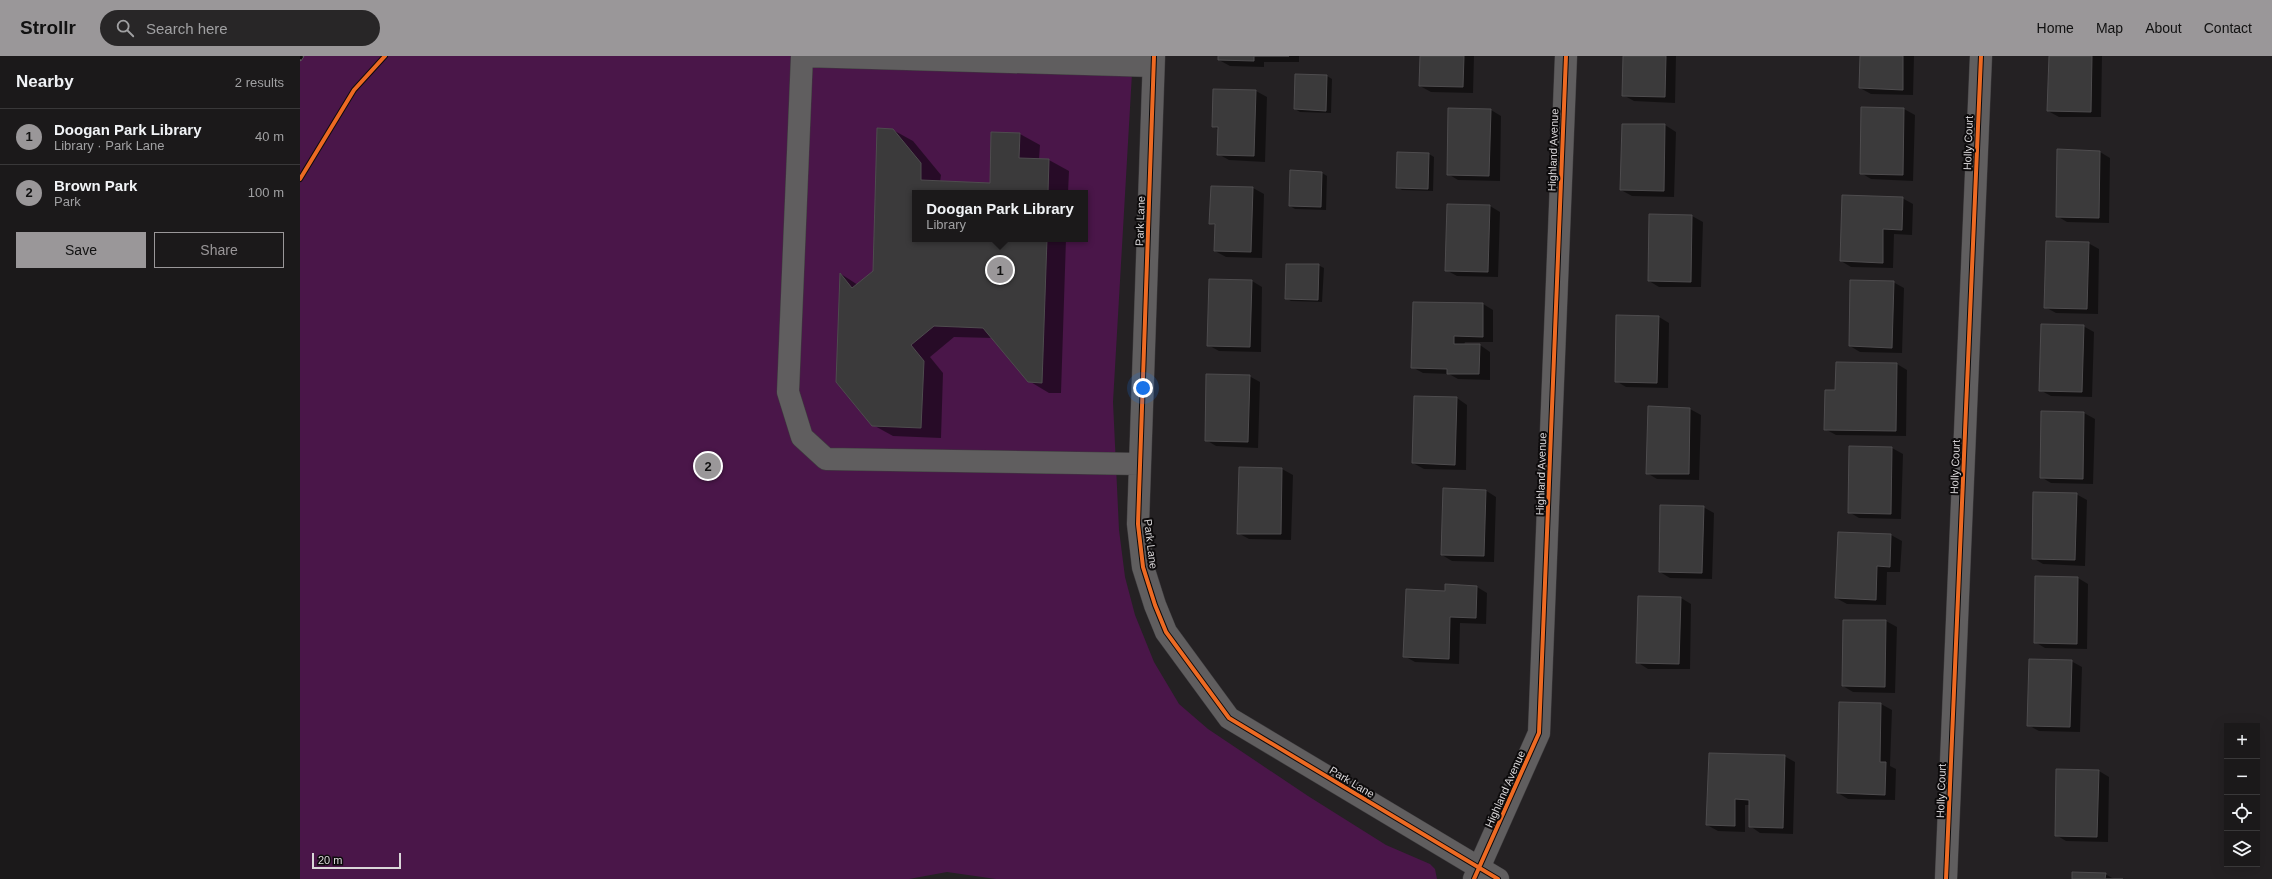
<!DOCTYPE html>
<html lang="en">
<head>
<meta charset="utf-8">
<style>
	body { margin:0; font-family:Arial,sans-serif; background:#282627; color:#f1f3f6 }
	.controls { position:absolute; right:12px; bottom:12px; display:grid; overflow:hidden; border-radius:0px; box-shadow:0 4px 16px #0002 }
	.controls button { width:36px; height:36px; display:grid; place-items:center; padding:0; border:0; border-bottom:1px solid #393839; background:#1b191a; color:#f1f3f6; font:20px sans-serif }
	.scale { position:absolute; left:12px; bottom:10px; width:89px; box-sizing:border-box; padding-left:4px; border:2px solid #dad7d9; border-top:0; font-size:11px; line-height:14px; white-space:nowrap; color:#dad7d9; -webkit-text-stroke:3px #0d0b0c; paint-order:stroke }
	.you { position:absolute; left:843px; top:332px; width:14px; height:14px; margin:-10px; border:3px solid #fff; border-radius:50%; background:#1a73e8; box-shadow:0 0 0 6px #1a73e833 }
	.badge { display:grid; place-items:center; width:26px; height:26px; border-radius:50%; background:#9a9799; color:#111; font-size:13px; font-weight:700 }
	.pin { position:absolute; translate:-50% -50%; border:2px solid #fff; box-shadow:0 1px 4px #0006 }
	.popup { position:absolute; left:612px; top:134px; width:176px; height:52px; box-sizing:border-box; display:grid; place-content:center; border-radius:0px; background:#1b191a; filter:drop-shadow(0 1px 3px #0005); font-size:13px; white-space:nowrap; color:#a0a0a2 }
	.popup b { font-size:15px; color:#f1f3f6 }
	.popup::after { content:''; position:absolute; left:50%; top:100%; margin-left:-8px; border:8px solid transparent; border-top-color:#1b191a }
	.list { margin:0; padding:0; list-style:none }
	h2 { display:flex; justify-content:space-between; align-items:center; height:52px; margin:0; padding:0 16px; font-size:17px }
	h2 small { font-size:13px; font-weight:400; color:#a0a0a2 }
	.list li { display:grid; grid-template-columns:26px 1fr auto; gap:12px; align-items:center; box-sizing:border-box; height:56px; padding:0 16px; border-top:1px solid #393839 }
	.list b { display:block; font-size:15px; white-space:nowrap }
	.list p { margin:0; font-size:13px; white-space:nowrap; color:#a0a0a2 }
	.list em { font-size:13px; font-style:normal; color:#a0a0a2 }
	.actions { display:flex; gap:8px; padding:12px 16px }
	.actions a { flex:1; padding:9px 0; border:1px solid #9a9799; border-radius:0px; text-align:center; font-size:14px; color:#9a9799 }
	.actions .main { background:#9a9799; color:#111 }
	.icon { flex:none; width:22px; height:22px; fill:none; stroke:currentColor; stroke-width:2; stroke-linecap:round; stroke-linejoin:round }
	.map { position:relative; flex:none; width:1972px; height:823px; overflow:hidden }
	header { display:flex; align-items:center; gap:24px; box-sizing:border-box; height:56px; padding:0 20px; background:#9a9799; color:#111 }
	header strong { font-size:19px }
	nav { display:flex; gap:22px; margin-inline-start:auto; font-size:14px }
	.search { width:280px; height:36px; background:#282627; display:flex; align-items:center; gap:10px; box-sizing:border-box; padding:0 14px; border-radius:22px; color:#a0a0a2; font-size:15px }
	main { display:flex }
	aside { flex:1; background:#1b191a }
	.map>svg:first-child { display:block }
	.green { fill:#4a1649; fill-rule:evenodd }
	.shadow { fill:#0007 }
	.building { fill:#3b3a3b; stroke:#4e4c4e }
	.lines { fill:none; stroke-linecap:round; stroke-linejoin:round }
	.minor-casing { stroke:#3e3c3e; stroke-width:23 }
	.minor { stroke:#605e5f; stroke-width:22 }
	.rail-casing { stroke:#5b595b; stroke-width:4.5 }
	.rail { stroke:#0d0b0c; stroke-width:3; stroke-dasharray:9; stroke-linecap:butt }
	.cycleway-casing { stroke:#0d0b0c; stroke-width:6 }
	.cycleway { stroke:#ed6a23; stroke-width:4 }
	.labels { text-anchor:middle; stroke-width:4; stroke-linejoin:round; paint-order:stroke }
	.street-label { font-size:11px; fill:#dad7d9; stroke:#0d0b0c }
</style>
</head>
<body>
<header>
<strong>Strollr</strong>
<div class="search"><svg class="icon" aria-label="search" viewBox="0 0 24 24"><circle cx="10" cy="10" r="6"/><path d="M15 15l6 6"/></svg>Search here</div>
<nav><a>Home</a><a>Map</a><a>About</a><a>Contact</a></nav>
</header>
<main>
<aside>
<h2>Nearby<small>2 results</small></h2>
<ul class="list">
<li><span class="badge">1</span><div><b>Doogan Park Library</b><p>Library · Park Lane</p></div><em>40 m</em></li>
<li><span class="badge">2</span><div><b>Brown Park</b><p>Park</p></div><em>100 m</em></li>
</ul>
<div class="actions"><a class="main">Save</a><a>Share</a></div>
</aside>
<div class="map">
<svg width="1972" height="823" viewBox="0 0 1972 823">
	<rect width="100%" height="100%" fill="#242123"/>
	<path class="green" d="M0 0H833L813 346 819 474 825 521 835 559 854 606 879 648 908 673 1008 740 1086 789 1130 808 1135 813 1137 823H696L647 816 609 823H0ZM615 137H785V183H615Z"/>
	<path class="shadow" d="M919 0H999V6H964V11L930 10 919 4Z
		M1121 0H1174L1173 37 1131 36 1120 30Z
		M1324 0H1376L1375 47 1334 45 1323 39Z
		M1561 0H1614L1613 39 1571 38 1560 32Z
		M1750 0H1802L1801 61H1759L1748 55Z
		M1027 20 1032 23 1031 57 1000 56 995 53Z
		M914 34 956 35 967 41 965 106 929 104 918 98 919 74 913 70Z
		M1604 53 1615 59 1613 125 1571 123 1561 117Z
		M1191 54 1201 60 1200 125 1158 124 1148 118Z
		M1323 69H1365L1376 76 1374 141 1332 140 1321 134Z
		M593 74 613 85 641 119 640 126 691 128 692 77 720 78 740 89 739 103 749 104 769 115 768 137H615V183H766L761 337H749L729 325 693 282 654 281 630 301 643 317 641 382 593 380 573 369 541 218 558 229 574 216Z
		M1800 96 1810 102 1809 167 1767 166 1757 160Z
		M1129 98 1134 101 1133 135 1102 134 1097 131Z
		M1022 117 1027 120 1026 154 995 153 990 150Z
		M912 131 953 132 964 138 962 202 926 201 915 195 916 170 910 167Z
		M1602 142 1613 148 1612 179 1594 178 1593 212 1551 211 1541 205Z
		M1190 150 1200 156 1198 221 1157 220 1146 214Z
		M1350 159 1392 160 1403 166 1401 231H1359L1349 225Z
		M1788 187 1799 193 1798 258 1756 257 1745 251Z
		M1018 209 1024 212 1022 246 991 245 986 242Z
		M952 225 962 231 961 296 919 295 908 289Z
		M1593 226 1604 232 1602 297 1560 296 1550 290Z
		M1183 248 1193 254V286H1165L1164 289H1180L1190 296V324L1158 323 1149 318 1123 317 1112 311Z
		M1359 261 1369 267 1368 332 1326 331 1316 325Z
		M1783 270 1794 276 1792 341 1751 340 1740 334Z
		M1597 308 1607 314 1606 380 1536 379 1525 373Z
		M949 320 960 326 958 392 916 390 906 384Z
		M1157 342 1167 349 1166 414 1124 413 1113 407Z
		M1349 352 1390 353 1401 359 1399 424 1357 423 1347 417Z
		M1784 357 1795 363 1793 428 1751 427 1741 421Z
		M1550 391 1592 392 1603 398 1601 463 1559 462 1549 456Z
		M940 412 982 413 993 419 991 484 949 483 938 477Z
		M1185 434 1196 441 1194 506 1152 505 1142 499Z
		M1776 438 1787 444 1785 510 1743 508 1733 502Z
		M1403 451 1414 457 1412 523 1370 522 1360 516Z
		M1539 477 1591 479 1602 485 1600 516H1587L1586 549 1547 548 1536 542Z
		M1778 522 1788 528 1787 593 1745 592 1735 586Z
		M1177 531 1187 537 1186 568 1160 567 1159 608 1115 606 1104 600 1146 536Z
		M1381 542 1391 548 1390 613H1348L1337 606Z
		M1544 565H1586L1597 571 1595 637 1553 636 1543 630Z
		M1771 605 1782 611 1780 676 1739 675 1728 669Z
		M1540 647 1581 648 1592 654 1590 710 1596 713 1595 744 1548 743 1538 737Z
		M1409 698 1484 700 1495 706 1493 778 1460 777 1450 770V749H1445V776L1418 775 1407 769Z
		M1799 715 1809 721 1808 786 1766 785 1756 779Z
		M1805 818 1814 823H1773Z"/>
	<path class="building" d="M918 0H989H954V5L918 4Z
		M1120 0H1164L1163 31 1119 30Z
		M1323 0H1366L1365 41 1322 40Z
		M1560 0H1603V34L1559 32Z
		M1749 0H1792L1791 56 1747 55Z
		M995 18 1027 19 1026 55 994 53Z
		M913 33 956 34 954 100 917 99 918 71H912Z
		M1561 51 1604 52 1603 119 1560 118Z
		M1148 52 1191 53 1189 120 1147 119Z
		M1322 68H1365L1364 135 1320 134Z
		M577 72 593 73 621 107V124L690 127 691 76 720 77 719 102 749 103 748 137H615V183H747L742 327 728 326 683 272 634 270 611 289 624 305 621 372 572 370 536 326 540 217 552 232 573 215Z
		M1757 93 1800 95 1799 162 1756 161Z
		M1097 96 1129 97 1128 133 1096 132Z
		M990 114 1022 116 1021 151 989 150Z
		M911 130 953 131 951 196 914 195 915 168H909Z
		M1542 139 1603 141 1602 174 1583 173V207L1540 205Z
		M1147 148 1190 149 1188 216 1145 215Z
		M1349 158 1392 159 1391 226 1348 225Z
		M1746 185 1789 186 1787 253 1744 252Z
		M986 208H1019L1018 244 985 243Z
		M909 223 952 224 950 291 907 290Z
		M1550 224 1594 225 1592 292 1549 290Z
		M1113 246 1183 247V281L1154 280V288H1180L1179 318H1147V313L1111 312Z
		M1316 259 1359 260 1357 327 1315 326Z
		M1741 268 1784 269 1782 336 1739 335Z
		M1536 306 1597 307 1596 375 1524 374 1525 334H1535Z
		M906 318 950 319 948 386 905 385Z
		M1114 340 1157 341 1155 409 1112 407Z
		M1348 350 1390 352 1389 418H1346Z
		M1741 355 1784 356 1783 423 1740 422Z
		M1549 390 1592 391 1591 458 1548 457Z
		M939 411 982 412 981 478H937Z
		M1143 432 1186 434 1184 500 1141 499Z
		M1733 436 1777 437 1775 504 1732 503Z
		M1360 449 1404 450 1402 517 1359 516Z
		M1538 476 1591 478 1590 511 1577 510 1576 544 1535 542Z
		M1735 520 1778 521 1777 588 1734 587Z
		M1145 528 1177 530 1176 562 1150 561 1149 603 1103 601 1106 533 1145 535Z
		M1338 540 1381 541 1379 608 1336 607Z
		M1543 564H1586L1585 631 1542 630Z
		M1729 603 1772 604 1770 671 1727 670Z
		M1539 646 1581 647 1580 706H1586L1585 739 1537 737Z
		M1409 697 1485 699 1483 772 1449 771V744L1435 743V770L1406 769Z
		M1756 713 1799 714 1797 781 1755 780Z
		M1772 816 1806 817 1805 823H1823H1772Z"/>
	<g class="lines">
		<g class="minor-casing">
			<path id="minor" d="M854 0 838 468 843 511 855 549 866 576 929 662 1198 823
				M839 408 526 403 502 381 488 336 502 0 853 10
				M1174 823 1239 677 1266 0
				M1646 823 1681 0"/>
		</g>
		<use href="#minor" class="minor"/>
		<g class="rail-casing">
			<path id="rail" d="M0 3 2 0"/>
		</g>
		<use href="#rail" class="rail"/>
		<g class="cycleway-casing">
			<path id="cycleway" d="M854 0 838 468 843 511 855 549 866 576 929 662 1198 823
				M0 123 54 34 85 0
				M1174 823 1239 677 1266 0
				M1646 823 1681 0"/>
		</g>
		<use href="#cycleway" class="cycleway"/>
	</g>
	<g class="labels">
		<g class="street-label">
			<text transform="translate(1668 87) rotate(-88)" y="4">Holly Court</text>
			<text transform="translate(1253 94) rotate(-88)" y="4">Highland Avenue</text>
			<text transform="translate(840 165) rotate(-88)" y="4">Park Lane</text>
			<text transform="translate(1655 411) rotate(-88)" y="4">Holly Court</text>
			<text transform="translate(1241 418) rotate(-88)" y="4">Highland Avenue</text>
			<text transform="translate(851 488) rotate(83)" y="4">Park Lane</text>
			<text transform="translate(1052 726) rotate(31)" y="4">Park Lane</text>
			<text transform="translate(1205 733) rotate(-66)" y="4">Highland Avenue</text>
			<text transform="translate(1641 735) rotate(-88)" y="4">Holly Court</text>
		</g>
	</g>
</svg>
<div class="controls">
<button>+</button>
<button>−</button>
<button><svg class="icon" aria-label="locate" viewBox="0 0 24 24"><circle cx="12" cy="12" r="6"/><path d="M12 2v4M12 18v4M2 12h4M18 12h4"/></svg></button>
<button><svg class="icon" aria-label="layers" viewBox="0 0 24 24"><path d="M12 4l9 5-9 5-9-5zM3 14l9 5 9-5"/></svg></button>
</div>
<div class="scale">20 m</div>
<div class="you"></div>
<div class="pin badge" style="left:700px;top:214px">1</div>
<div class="popup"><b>Doogan Park Library</b>Library</div>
<div class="pin badge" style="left:408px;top:410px">2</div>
</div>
</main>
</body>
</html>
